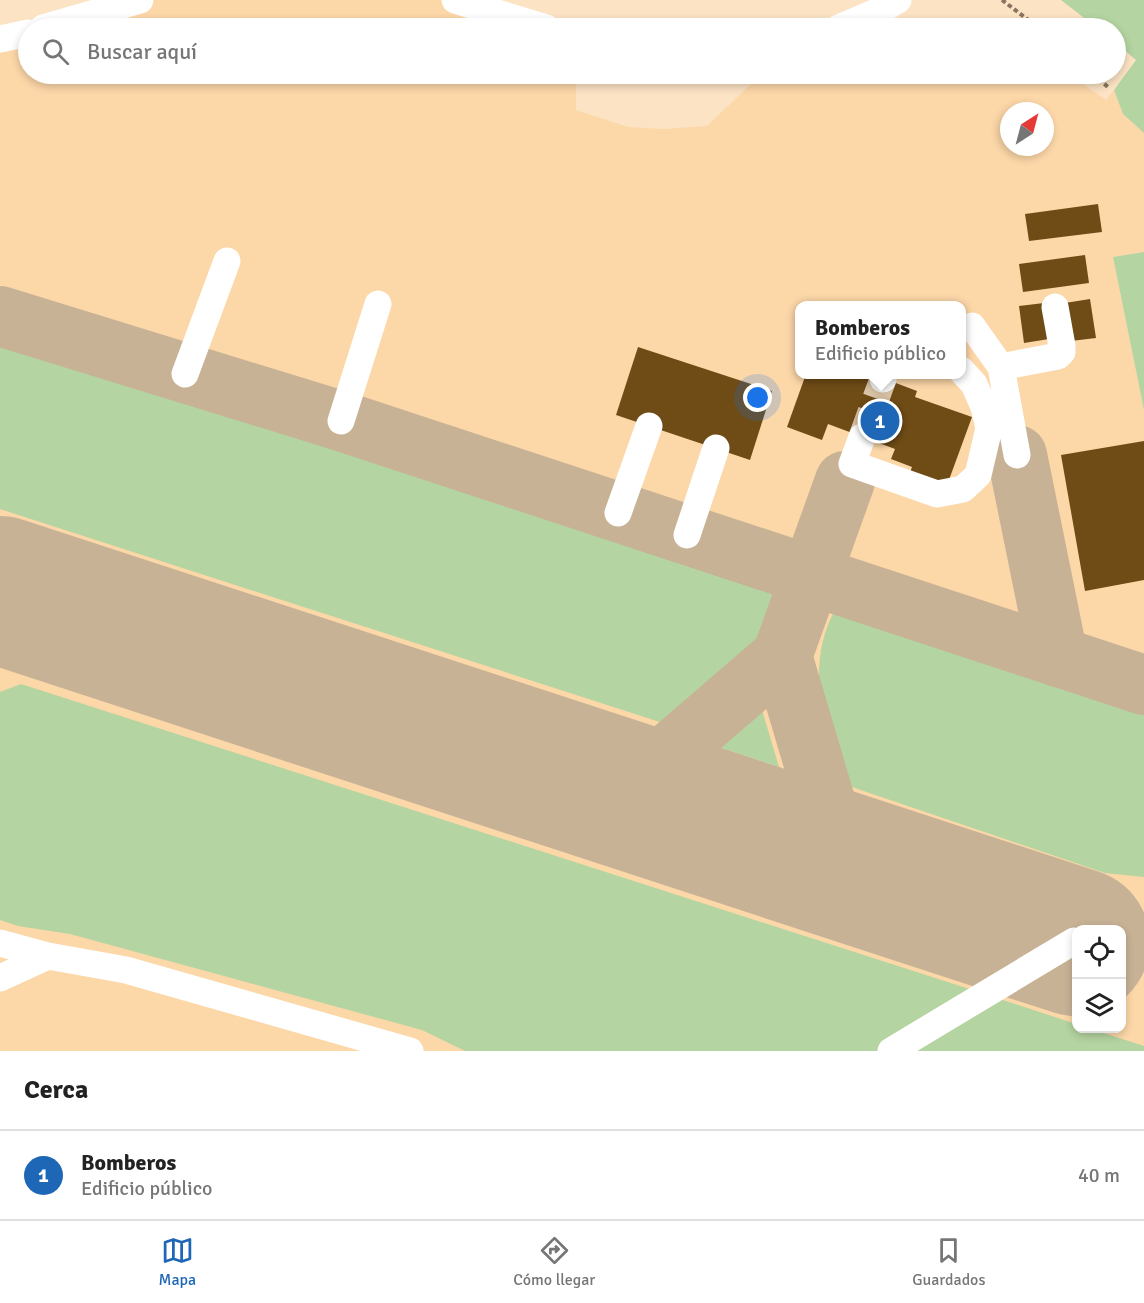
<!DOCTYPE html>
<html lang="es">
<head>
<meta charset="utf-8">
<style>
	body { margin:0; font-family:Signika,sans-serif; background:#f2f2f2; color:#222 }
	.controls { position:absolute; right:18px; bottom:18px; display:grid; overflow:hidden; border-radius:12px; box-shadow:0 3px 9px #0003 }
	.controls button { width:54px; height:54px; display:grid; place-items:center; padding:0; border:0; border-bottom:2px solid #e0e0e0; background:#fff; color:#222; font:30px sans-serif }
	.compass { position:absolute; left:1000px; top:102px; width:54px; height:54px; border-radius:50%; background:#fff; box-shadow:0 3px 9px #0003; rotate:36deg }
	.you { position:absolute; left:758px; top:398px; width:21px; height:21px; margin:-15px; border:4px solid #fff; border-radius:50%; background:#1a73e8; box-shadow:0 0 0 9px #1a73e833 }
	.badge { display:grid; place-items:center; width:39px; height:39px; border-radius:50%; background:#1e67b7; color:#fff; font-size:20px; font-weight:700 }
	.pin { position:absolute; translate:-50% -50%; border:3px solid #fff; box-shadow:0 2px 6px #0006 }
	.popup { position:absolute; left:795px; top:301px; width:171px; height:78px; box-sizing:border-box; display:grid; place-content:center; border-radius:12px; background:#fff; filter:drop-shadow(0 2px 4px #0005); font-size:20px; white-space:nowrap; color:#767676 }
	.popup b { font-size:22px; color:#222 }
	.popup::after { content:''; position:absolute; left:50%; top:100%; margin-left:-12px; border:12px solid transparent; border-top-color:#fff }
	.list { margin:0; padding:0; list-style:none }
	h2 { display:flex; justify-content:space-between; align-items:center; height:78px; margin:0; padding:0 24px; font-size:26px }
	h2 small { font-size:20px; font-weight:400; color:#767676 }
	.list li { display:grid; grid-template-columns:39px 1fr auto; gap:18px; align-items:center; box-sizing:border-box; height:90px; padding:0 24px; border-top:2px solid #e0e0e0 }
	.list b { display:block; font-size:22px; white-space:nowrap }
	.list p { margin:0; font-size:20px; white-space:nowrap; color:#767676 }
	.list em { font-size:20px; font-style:normal; color:#767676 }
	.icon { flex:none; width:33px; height:33px; fill:none; stroke:currentColor; stroke-width:2; stroke-linecap:round; stroke-linejoin:round }
	.map { position:relative; flex:none; width:1144px; height:1051px; overflow:hidden }
	.search { position:absolute; background:#fff; box-shadow:0 3px 9px #0003; left:18px; right:18px; top:18px; height:66px; display:flex; align-items:center; gap:15px; box-sizing:border-box; padding:0 21px; border-radius:33px; color:#767676; font-size:22px }
	.sheet { height:168px; background:#fff }
	nav { display:flex; justify-content:space-around; align-items:center; box-sizing:border-box; height:84px; border-top:2px solid #e0e0e0; background:#fff; font-size:16px; color:#767676 }
	nav a { display:grid; justify-items:center; gap:3px }
	nav .on { color:#1e67b7 }
	.map>svg:first-child { display:block }
	.built { fill:#fcd7a8; fill-rule:evenodd }
	.green { fill:#b4d4a1 }
	.lines { fill:none; stroke-linecap:round; stroke-linejoin:round }
	.taxiway { stroke:#c8b296; stroke-width:60 }
	.runway { stroke:#c8b296; stroke-width:148 }
	.building { fill:#6f4c16 }
	.minor-tunnel { stroke:#dbc4a7; stroke-width:27; stroke-dasharray:27 14; stroke-linecap:butt }
	.path { stroke:#89755d; stroke-width:4; stroke-dasharray:4.5 3; stroke-linecap:butt }
	.minor { stroke:#fff; stroke-width:27 }
</style>
</head>
<body>
<div class="map">
<svg width="1144" height="1051" viewBox="0 0 1144 1051">
	<rect width="100%" height="100%" fill="#fce3c4"/>
	<path class="built" d="M140 0H455L546 28H43Z
		M28 33V74H576V110L628 127 664 129 707 126 751 84 795 74H1068L1106 100 1114 90 1123 114 1144 133V252L1113 257 1144 410V1051H0V39ZM1009 111H1045V147H1009ZM799 306H961V374H799ZM1076 930H1122V1028H1076Z"/>
	<path class="green" d="M1061 0H1144V133L1123 114 1114 90 1136 60 1116 43V28H1097Z
		M1144 252V410L1113 257Z
		M0 327 772 578 778 587C768 636 742 682 697 708 686 714 674 718 663 723L0 509Z
		M846 605 1144 700V877L1105 873 846 785C823 728 804 665 836 608Z
		M21 684 985 994 1076 1024V1028L1091 1029 1144 1046V1051H465L422 1030 70 934 18 926 0 920V692Z
		M759 700 779 767 709 744Z"/>
	<g class="lines">
		<path class="taxiway" d="M0 316 341 421 1144 685
			M1017 455 1058 657
			M782 656 844 865
			M623 793 782 656 845 481"/>
		<path class="runway" d="M0 590 1076 942"/>
	</g>
	<path class="building" d="M1098 204 1102 232 1029 241 1025 214Z
		M1085 255 1089 283 1023 292 1019 264Z
		M1090 299 1096 338 1071 341 1065 303Z
		M1044 303 1049 339 1024 343 1019 306Z
		M638 347 772 391 750 460 616 415Z
		M806 374H872L917 391 915 397 972 417 946 488 909 475 912 467 891 459 895 449 828 424 822 440 787 427Z
		M1144 441V580L1085 591 1061 455Z"/>
	<g class="lines">
		<path class="minor-tunnel" d="M862 437 883 379"/>
		<path class="path" d="M1002 0 1039 28
			M1093 74 1109 88"/>
		<path class="minor" d="M455 0 546 28
			M43 28 140 0
			M839 28 883 9 898 0
			M0 39 28 33
			M972 326 1001 367 1017 455
			M1001 367 1058 356 1062 352V346L1055 307
			M185 374 227 261
			M883 379 884 374
			M341 421 378 304
			M862 437 852 464 937 494 963 489 978 475 989 428 984 407 974 384 961 370
			M618 513 649 426
			M687 535 716 448
			M0 943 48 956
			M0 978 48 956 126 970 410 1051
			M891 1051 1074 941"/>
	</g>
</svg>
<div class="controls">
<button><svg class="icon" aria-label="locate" viewBox="0 0 24 24"><circle cx="12" cy="12" r="6"/><path d="M12 2v4M12 18v4M2 12h4M18 12h4"/></svg></button>
<button><svg class="icon" aria-label="layers" viewBox="0 0 24 24"><path d="M12 4l9 5-9 5-9-5zM3 14l9 5 9-5"/></svg></button>
</div>
<svg class="compass" viewBox="-18 -18 36 36"><path d="M0-13l5 13h-10z" fill="#e53935"/><path d="M0 13l5-13h-10z" fill="#767676"/></svg>
<div class="you"></div>
<div class="pin badge" style="left:880px;top:421px">1</div>
<div class="popup"><b>Bomberos</b>Edificio público</div>
<div class="search"><svg class="icon" aria-label="search" viewBox="0 0 24 24"><circle cx="10" cy="10" r="6"/><path d="M15 15l6 6"/></svg>Buscar aquí</div>
</div>
<section class="sheet">
<h2>Cerca<small></small></h2>
<ul class="list">
<li><span class="badge">1</span><div><b>Bomberos</b><p>Edificio público</p></div><em>40 m</em></li>
</ul>
</section>
<nav>
<a class="on"><svg class="icon" aria-label="map" viewBox="0 0 24 24"><path d="M3 6l6-2 6 2 6-2v14l-6 2-6-2-6 2zM9 4v14M15 6v14"/></svg>Mapa</a>
<a><svg class="icon" aria-label="directions" viewBox="0 0 24 24"><path d="M12 3l9 9-9 9-9-9zM9 14v-3h6M13 9l2 2-2 2"/></svg>Cómo llegar</a>
<a><svg class="icon" aria-label="saved" viewBox="0 0 24 24"><path d="M7 4h10v16l-5-4-5 4z"/></svg>Guardados</a>
</nav>
</body>
</html>
